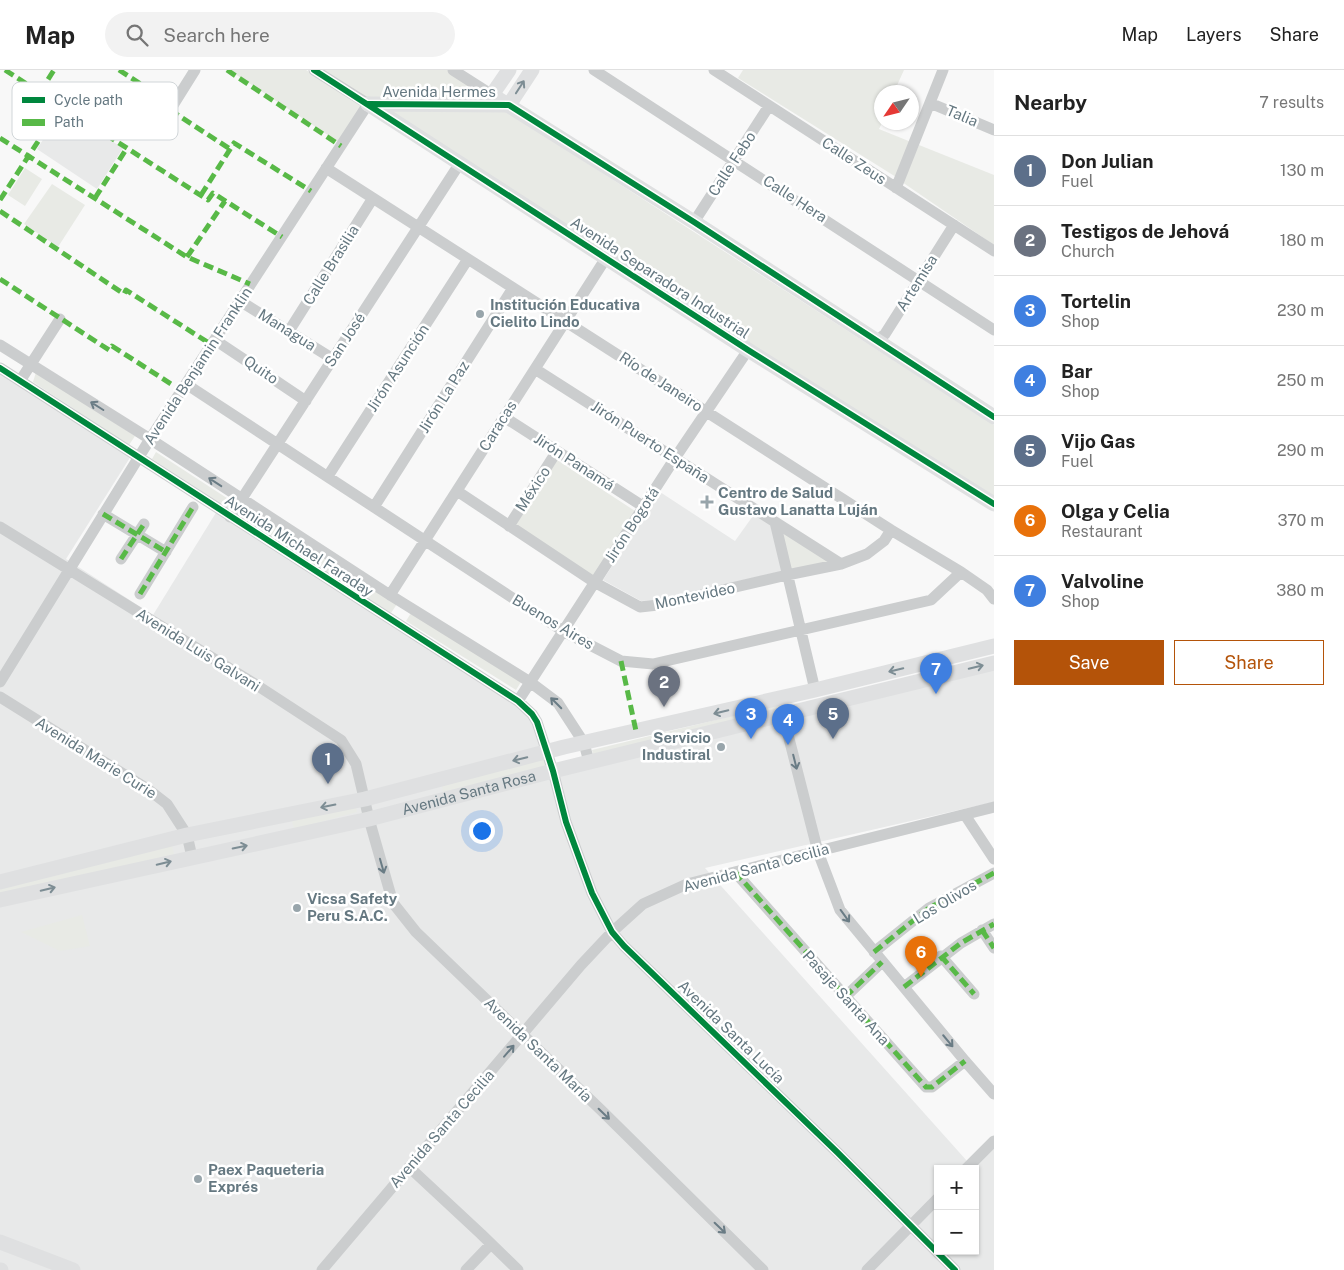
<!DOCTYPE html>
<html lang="en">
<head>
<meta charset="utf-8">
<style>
	body { margin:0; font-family:"Public Sans",sans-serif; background:#f2f2f2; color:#222 }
	.controls { position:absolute; right:15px; bottom:15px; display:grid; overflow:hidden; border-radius:0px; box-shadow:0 1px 4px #0004 }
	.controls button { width:45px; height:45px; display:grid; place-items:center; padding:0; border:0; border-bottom:1px solid #e0e0e0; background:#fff; color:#222; font:25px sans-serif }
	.compass { position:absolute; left:874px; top:15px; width:45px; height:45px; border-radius:50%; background:#fff; box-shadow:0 1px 4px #0004; rotate:235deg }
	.you { position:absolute; left:481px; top:760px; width:18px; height:18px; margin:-12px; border:4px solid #fff; border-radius:50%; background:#1a73e8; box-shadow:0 0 0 8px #1a73e833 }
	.badge { display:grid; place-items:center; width:32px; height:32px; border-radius:50%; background:#b45309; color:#fff; font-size:16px; font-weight:700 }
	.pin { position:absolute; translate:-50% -41px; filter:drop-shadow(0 1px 2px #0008) }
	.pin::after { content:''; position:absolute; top:26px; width:18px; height:15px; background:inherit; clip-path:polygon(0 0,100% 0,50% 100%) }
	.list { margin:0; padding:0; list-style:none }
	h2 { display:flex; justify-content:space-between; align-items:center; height:65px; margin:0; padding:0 20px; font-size:21px }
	h2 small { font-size:16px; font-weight:400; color:#767676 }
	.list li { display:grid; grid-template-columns:32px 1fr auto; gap:15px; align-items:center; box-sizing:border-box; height:70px; padding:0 20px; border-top:1px solid #e0e0e0 }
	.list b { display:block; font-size:19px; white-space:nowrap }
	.list p { margin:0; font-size:16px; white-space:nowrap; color:#767676 }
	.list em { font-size:16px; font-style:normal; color:#767676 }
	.actions { display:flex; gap:10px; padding:15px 20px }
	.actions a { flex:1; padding:11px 0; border:1px solid #b45309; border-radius:0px; text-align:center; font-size:18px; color:#b45309 }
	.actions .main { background:#b45309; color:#fff }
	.icon { flex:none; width:28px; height:28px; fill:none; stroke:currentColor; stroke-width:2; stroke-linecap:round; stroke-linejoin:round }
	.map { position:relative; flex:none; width:994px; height:1200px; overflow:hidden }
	header { display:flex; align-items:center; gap:30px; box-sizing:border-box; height:70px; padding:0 25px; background:#fff; border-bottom:1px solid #e0e0e0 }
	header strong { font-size:24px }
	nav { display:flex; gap:28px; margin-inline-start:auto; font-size:18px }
	.search { width:350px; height:45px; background:#f2f2f2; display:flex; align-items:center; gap:12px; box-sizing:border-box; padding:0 18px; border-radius:28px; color:#767676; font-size:19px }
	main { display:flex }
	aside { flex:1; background:#fff }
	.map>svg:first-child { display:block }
	.built { fill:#e8e9e9; fill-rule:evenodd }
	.green { fill:#e8eae5 }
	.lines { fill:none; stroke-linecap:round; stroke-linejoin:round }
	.minor { stroke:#cbcdce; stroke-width:11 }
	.major { stroke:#dfe0e1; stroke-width:15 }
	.quiet { stroke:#58b947; stroke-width:5; stroke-dasharray:10 5; stroke-linecap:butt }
	.cycleway-casing { stroke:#fff; stroke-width:9 }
	.cycleway { stroke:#00873e; stroke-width:6 }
	.oneway { stroke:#7d8d94 }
	.oneway2 { stroke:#6a7c85 }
	.poi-dot { fill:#98a5ab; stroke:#fff; stroke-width:2 }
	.labels { text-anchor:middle; stroke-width:5; stroke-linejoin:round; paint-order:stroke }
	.street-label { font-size:15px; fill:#657881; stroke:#fff }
	.poi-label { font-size:15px; font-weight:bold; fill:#657881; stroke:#fff; text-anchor:start }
	.key { fill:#fff; stroke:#d1d6d9; stroke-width:1 }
	.key-label { font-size:14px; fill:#657881 }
</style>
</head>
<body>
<header>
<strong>Map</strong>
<div class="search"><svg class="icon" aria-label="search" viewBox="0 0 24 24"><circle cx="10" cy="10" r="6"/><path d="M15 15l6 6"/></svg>Search here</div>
<nav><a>Map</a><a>Layers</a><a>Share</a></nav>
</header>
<main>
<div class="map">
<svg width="994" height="1200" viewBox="0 0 994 1200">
	<rect width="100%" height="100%" fill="#f8f8f8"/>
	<path class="built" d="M62 40 123 78 97 119 37 79Z
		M0 302 131 386 66 489 153 545 217 441 497 621 527 645 558 704 994 597V732L705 798 967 1091 994 1071V1200H0ZM938 1099H975V1181H938Z
		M660 422 735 471 755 443 770 452 782 501 657 530 641 531 603 510Z"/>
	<path class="green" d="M229 0H306L365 35 340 73Z
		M316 0H447L484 23 479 31 368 30Z
		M743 0H904L894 22H882V53L879 59 911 72 896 107 738 8Z
		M381 39 506 41 994 355V432Z
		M919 75 994 105V175L902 112Z
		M25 98 42 109 25 136 8 125Z
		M52 114 85 135 58 177 24 154Z
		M36 302 135 366 129 375 33 312Z
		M156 382 233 432 229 439 152 389Z
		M557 390 635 441 593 507 515 456Z
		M254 443 397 534 391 543 250 451Z
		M779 457 835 491 790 501Z
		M411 543 521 612 516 620 406 551Z
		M782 634 783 639 593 685 592 680Z
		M543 687 546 697 443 722 441 712Z
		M355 734 357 742 294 759 292 751Z
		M172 776 174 784 0 827V819Z
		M82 845 90 876 60 881 21 862Z"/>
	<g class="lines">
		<path class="minor" d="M453 0 492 25
			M594 0 994 260
			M714 0 994 181
			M930 33 994 60
			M170 40 195 0
			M326 98 891 460 961 502 987 520 994 529
			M896 118 943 0
			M694 152 769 36
			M240 231 333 289
			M289 261 373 128
			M215 270 306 331
			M878 270 885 264 954 155
			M0 275 150 369 390 525 530 612 558 633 584 673 589 692
			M0 298 518 631 532 644 537 652 553 701 566 752 592 823 612 862 624 876 837 1082 955 1200
			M535 299 841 494
			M20 311 60 249
			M186 314 563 561 621 591 653 594 931 530 961 502
			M504 347 644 437
			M328 406 468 189
			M457 421 594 512 640 537 658 535 787 505 841 494 867 484 884 471 891 460
			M374 437 513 218
			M103 444 166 482
			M230 447 460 93
			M775 452 815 620
			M509 456 557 381
			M0 457 258 616 341 670 356 694 369 749 393 833 416 862 601 1040 763 1200
			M121 489 144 454
			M140 524 193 437
			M390 525 606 188
			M0 612 150 369 368 34 314 0
			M0 627 149 720 167 734 187 765 192 787
			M518 631 675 388 748 280
			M783 645 818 782 840 840 965 991 994 1024
			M965 745 994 789
			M735 802 926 1017H932L965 991
			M982 860 994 878
			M874 882 929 838 994 803
			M941 886 974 924
			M904 917 961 873 994 854
			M845 927 882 892
			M409 1097 481 1164 518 1200
			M966 1099 994 1071
			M322 1200 581 895 612 862 643 834 687 814 994 737
			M466 1200 491 1174
			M867 1200 938 1128"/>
		<g class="major">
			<path d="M492 25 694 152 994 347"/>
			<path d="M487 32 509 0"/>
			<path d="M368 34 748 280 994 434"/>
			<path d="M368 34 507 35"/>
			<path d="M509 35 532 0"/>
			<path d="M0 812 187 765 365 729 564 677 815 620 994 576"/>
			<path id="s1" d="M0 830 369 749 553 701 994 593"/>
			<path d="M0 1172 73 1200"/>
			<path d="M0 1200H1"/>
		</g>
		<path class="quiet" d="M5 0 208 130 213 123 282 167
			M119 0 173 35
			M227 0 341 76
			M40 22 54 0
			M170 40 230 79
			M0 68 187 187 250 214
			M201 125 234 73 311 121
			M95 128 127 78
			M0 130 61 36
			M0 141 124 224 126 220 212 275
			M187 187 225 131
			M0 209 109 280 112 276 182 321
			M103 444 166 482
			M121 489 144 454
			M140 524 193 437
			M621 591 636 661
			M735 802 926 1017H932L965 991
			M982 860 994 878
			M874 882 929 838 994 803
			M941 886 974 924
			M904 917 961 873 994 854
			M845 927 882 892"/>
		<g class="cycleway-casing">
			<path id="cycleway" d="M314 0 748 280 994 434
				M368 34 509 35 694 152 994 347
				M0 298 518 631 532 644 537 652 553 701 566 752 592 823 612 862 624 876 837 1082 955 1200"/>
		</g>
		<use href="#cycleway" class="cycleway"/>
	</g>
	<defs><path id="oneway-shaft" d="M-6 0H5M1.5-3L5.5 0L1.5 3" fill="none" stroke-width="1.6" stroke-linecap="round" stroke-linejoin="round" transform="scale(1.25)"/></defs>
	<g class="oneway">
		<use href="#oneway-shaft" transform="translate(520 17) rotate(-57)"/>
		<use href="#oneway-shaft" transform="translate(976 597) rotate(-14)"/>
		<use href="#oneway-shaft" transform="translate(896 600) rotate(166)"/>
		<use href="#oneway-shaft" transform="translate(721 642) rotate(167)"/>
		<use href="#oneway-shaft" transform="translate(520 689) rotate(166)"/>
		<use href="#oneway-shaft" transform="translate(328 736) rotate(169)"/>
		<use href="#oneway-shaft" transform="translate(240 777) rotate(-12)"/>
		<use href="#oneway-shaft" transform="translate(164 793) rotate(-13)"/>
		<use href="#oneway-shaft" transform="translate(48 819) rotate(-13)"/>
	</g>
	<g class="oneway2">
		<use href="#oneway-shaft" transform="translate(97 336) rotate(-148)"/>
		<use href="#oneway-shaft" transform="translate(215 412) rotate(-147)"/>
		<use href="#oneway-shaft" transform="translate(556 633) rotate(-135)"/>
		<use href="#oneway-shaft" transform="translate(795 692) rotate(76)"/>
		<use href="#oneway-shaft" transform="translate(382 796) rotate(74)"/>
		<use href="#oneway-shaft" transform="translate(845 846) rotate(54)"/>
		<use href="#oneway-shaft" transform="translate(948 971) rotate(50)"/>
		<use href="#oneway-shaft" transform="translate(509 981) rotate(-49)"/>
		<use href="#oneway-shaft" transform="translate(604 1044) rotate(44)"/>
		<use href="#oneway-shaft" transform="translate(720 1158) rotate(44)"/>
	</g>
	<g class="poi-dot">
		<circle cx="480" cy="244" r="5"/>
		<path d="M704.5 424.5h5v5h5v5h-5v5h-5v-5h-5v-5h5z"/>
		<circle cx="721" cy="677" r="5"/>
		<circle cx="297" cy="838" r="5"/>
		<circle cx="198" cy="1109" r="5"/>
	</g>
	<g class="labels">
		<g class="street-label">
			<text x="439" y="27">Avenida Hermes</text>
			<text transform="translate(962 46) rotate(23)" y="5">Talia</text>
			<text transform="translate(854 91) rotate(33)" y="5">Calle Zeus</text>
			<text transform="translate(732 94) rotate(-57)" y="5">Calle Febo</text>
			<text transform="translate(795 129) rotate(33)" y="5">Calle Hera</text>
			<text transform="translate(331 195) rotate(-58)" y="5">Calle Brasilia</text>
			<text transform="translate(660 208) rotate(33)" y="5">Avenida Separadora Industrial</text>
			<text transform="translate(917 213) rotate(-58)" y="5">Artemisa</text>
			<text transform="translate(287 260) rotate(32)" y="5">Managua</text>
			<text transform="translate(345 270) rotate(-57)" y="5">San José</text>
			<text transform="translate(198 296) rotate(-57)" y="5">Avenida Benjamin Franklin</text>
			<text transform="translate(398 298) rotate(-57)" y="5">Jirón Asunción</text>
			<text transform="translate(261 300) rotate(34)" y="5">Quito</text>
			<text transform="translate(661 312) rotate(33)" y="5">Río de Janeiro</text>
			<text transform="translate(444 327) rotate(-58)" y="5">Jirón La Paz</text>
			<text transform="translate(498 356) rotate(-58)" y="5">Caracas</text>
			<text transform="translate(650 372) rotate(33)" y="5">Jirón Puerto España</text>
			<text transform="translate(574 392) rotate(33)" y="5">Jirón Panamá</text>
			<text transform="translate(533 419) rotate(-57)" y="5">México</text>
			<text transform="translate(632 455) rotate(-57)" y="5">Jirón Bogotá</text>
			<text transform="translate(299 476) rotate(33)" y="5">Avenida Michael Faraday</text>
			<text transform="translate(695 526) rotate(-12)" y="5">Montevideo</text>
			<text transform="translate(553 552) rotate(31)" y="5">Buenos Aires</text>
			<text transform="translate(198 580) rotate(32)" y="5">Avenida Luis Galvani</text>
			<text transform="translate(96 688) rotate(32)" y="5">Avenida Marie Curie</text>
			<text dy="5" stroke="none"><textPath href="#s1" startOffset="481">Avenida Santa Rosa</textPath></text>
			<text transform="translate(756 798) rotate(-15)" y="5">Avenida Santa Cecilia</text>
			<text transform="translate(945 832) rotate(-31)" y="5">Los Olivos</text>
			<text transform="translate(846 928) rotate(48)" y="5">Pasaje Santa Ana</text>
			<text transform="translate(731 962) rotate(44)" y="5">Avenida Santa Lucía</text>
			<text transform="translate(538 980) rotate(44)" y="5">Avenida Santa María</text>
			<text transform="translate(442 1059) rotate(-49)" y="5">Avenida Santa Cecilia</text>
		</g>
		<g class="poi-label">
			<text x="490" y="240">Institución Educativa<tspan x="490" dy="17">Cielito Lindo</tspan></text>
			<text x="718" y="428">Centro de Salud<tspan x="718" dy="17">Gustavo Lanatta Luján</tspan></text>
			<text x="711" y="673" text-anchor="end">Servicio<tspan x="711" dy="17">Industiral</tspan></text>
			<text x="307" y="834">Vicsa Safety<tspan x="307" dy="17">Peru S.A.C.</tspan></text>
			<text x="208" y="1105">Paex Paqueteria<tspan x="208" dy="17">Exprés</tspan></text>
		</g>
	</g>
	<rect x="12" y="12" width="166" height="58" rx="8" class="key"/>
	<rect x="22" y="27" width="23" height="6" fill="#00873e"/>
	<rect x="22" y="49" width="23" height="7" fill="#58b947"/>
	<g class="key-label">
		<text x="54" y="35">Cycle path</text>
		<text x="54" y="57">Path</text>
	</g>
</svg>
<div class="controls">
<button>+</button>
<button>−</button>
</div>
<svg class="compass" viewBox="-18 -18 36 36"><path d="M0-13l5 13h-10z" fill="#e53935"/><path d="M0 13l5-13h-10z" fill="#767676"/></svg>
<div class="you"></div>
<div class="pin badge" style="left:328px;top:714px;background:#5c6f8a">1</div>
<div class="pin badge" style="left:664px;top:637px;background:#6b7280">2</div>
<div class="pin badge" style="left:751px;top:669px;background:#3f7fe0">3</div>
<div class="pin badge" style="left:788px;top:675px;background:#3f7fe0">4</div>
<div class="pin badge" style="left:833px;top:669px;background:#5c6f8a">5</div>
<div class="pin badge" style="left:921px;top:907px;background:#e8710a">6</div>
<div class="pin badge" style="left:936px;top:624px;background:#3f7fe0">7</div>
</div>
<aside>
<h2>Nearby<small>7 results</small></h2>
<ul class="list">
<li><span class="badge" style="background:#5c6f8a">1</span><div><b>Don Julian</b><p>Fuel</p></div><em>130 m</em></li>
<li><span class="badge" style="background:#6b7280">2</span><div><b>Testigos de Jehová</b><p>Church</p></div><em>180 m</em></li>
<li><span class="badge" style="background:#3f7fe0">3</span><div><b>Tortelin</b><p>Shop</p></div><em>230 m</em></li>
<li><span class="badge" style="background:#3f7fe0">4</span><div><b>Bar</b><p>Shop</p></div><em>250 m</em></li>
<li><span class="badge" style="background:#5c6f8a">5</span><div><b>Vijo Gas</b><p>Fuel</p></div><em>290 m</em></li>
<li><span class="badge" style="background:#e8710a">6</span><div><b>Olga y Celia</b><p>Restaurant</p></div><em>370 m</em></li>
<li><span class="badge" style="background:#3f7fe0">7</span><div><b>Valvoline</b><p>Shop</p></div><em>380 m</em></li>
</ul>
<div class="actions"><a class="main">Save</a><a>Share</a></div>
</aside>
</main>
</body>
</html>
